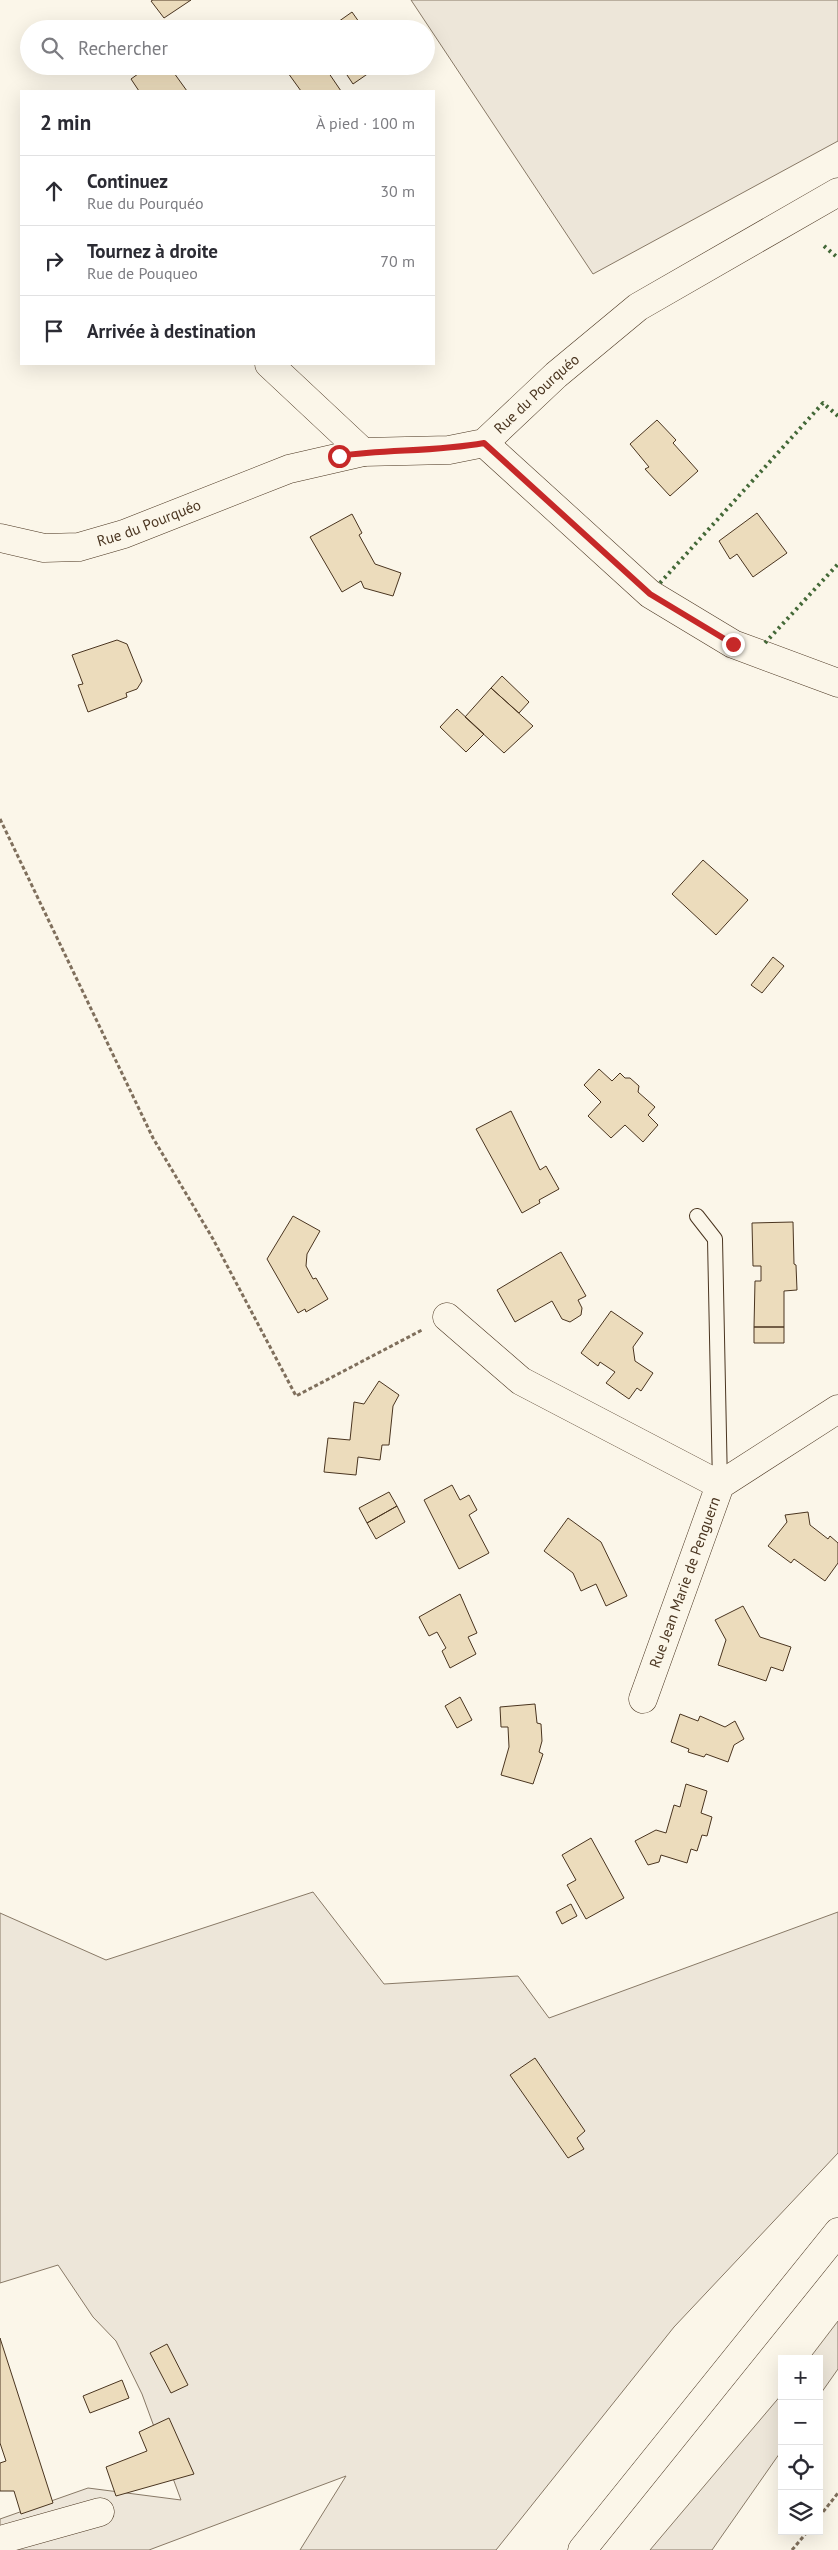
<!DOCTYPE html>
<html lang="fr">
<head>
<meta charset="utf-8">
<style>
	body { margin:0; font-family:"PT Sans",sans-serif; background:#f2f2f3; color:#2b2b33 }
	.controls { position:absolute; right:15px; bottom:15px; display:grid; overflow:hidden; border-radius:0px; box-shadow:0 5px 20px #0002 }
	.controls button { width:45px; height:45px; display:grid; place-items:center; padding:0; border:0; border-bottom:1px solid #e1e1e2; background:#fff; color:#2b2b33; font:25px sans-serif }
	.stop { position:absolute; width:15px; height:15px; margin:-11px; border:4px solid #c62828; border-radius:50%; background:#fff }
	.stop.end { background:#c62828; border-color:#fff; box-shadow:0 1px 5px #0008 }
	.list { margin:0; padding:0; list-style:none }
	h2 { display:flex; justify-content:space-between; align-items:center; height:65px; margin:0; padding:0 20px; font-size:21px }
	h2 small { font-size:16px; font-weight:400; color:#7c7c81 }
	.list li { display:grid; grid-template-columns:32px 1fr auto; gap:15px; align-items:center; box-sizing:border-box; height:70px; padding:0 20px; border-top:1px solid #e1e1e2 }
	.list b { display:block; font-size:19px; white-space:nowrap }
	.list p { margin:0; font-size:16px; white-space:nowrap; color:#7c7c81 }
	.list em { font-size:16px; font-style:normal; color:#7c7c81 }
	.icon { flex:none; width:28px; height:28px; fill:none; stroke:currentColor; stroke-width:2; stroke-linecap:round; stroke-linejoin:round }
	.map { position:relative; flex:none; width:838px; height:2550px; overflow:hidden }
	.search { position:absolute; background:#fff; box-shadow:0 5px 20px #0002; left:20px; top:20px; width:415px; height:55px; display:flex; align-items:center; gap:12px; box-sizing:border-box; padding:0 18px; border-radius:28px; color:#7c7c81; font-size:19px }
	.panel { position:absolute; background:#fff; box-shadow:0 5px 20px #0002; left:20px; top:90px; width:415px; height:275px; border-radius:0px }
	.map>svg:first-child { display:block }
	.green { fill:#ede6d9; stroke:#887966 }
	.building { fill:#ecdcbc; stroke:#4a3520 }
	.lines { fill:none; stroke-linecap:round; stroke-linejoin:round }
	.service-casing { stroke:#4a3520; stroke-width:16 }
	.minor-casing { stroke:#4a3520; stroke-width:29 }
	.primary-casing { stroke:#4a3520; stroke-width:29 }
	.path { stroke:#7f6f5c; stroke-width:3; stroke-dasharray:4 2.5; stroke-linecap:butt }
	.service { stroke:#fbf6e9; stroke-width:14 }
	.minor { stroke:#fbf6e9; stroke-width:28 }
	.primary { stroke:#fbf6e9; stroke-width:28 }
	.hedge { stroke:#436837; stroke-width:4; stroke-dasharray:2.5 4; stroke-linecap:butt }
	.route { stroke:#c62828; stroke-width:6 }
	.labels { text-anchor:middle; stroke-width:4; stroke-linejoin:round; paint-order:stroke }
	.street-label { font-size:15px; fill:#4a3520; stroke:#fbf6e9 }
</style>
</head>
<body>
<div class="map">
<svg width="838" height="2550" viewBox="0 0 838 2550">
	<rect width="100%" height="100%" fill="#fbf6e9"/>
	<path class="green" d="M411 0H838V141L593 274Z
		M313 1892 384 1984 518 1976 549 2018 838 1912V2153L674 2327 496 2550H300L346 2476 149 2550H0V2519L88 2488 181 2500 142 2394 116 2341 93 2317 58 2265 0 2283V1913L106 1960Z
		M838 2321V2369L819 2396V2359H809Z
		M782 2394V2450L712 2550H650Z"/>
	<path class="building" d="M153 0H191L164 18 151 1Z
		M352 12 364 29H328Z
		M149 66H169L187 91H139L131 79Z
		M283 66H324L341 91H301Z
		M341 66H379L353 84Z
		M657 420 676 440 673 443 698 471 670 496 645 469 649 467 630 444Z
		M757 513 787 553 753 577 737 554 730 559 719 541Z
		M352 514 362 533 359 535 375 564 401 573 393 596 364 588 361 581 342 592 310 537Z
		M117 640 127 644 142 681 137 689 126 693 127 697 88 712 78 685 83 684 72 655Z
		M502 676 529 702 519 713 491 688Z
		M491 688 533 726 504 753 465 717Z
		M457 709 484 734 466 752 440 727Z
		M703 860 748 900 716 935 672 894Z
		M773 957 784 966 762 993 751 985Z
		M599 1069 612 1081 620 1073 625 1078H630L639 1086 638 1092 655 1107 648 1115 658 1125 643 1142 625 1125 611 1138 588 1116 601 1102 584 1085Z
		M511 1111 540 1170 546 1166 559 1189 539 1200 540 1203 522 1213 476 1129Z
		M293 1216 320 1231 307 1254 306 1266 313 1279 316 1278 328 1299 306 1312 305 1309 298 1313 267 1259Z
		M793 1222 794 1264 796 1265 797 1290 784 1291V1327H754L755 1281H761V1266H753L752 1223Z
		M561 1252 586 1296 578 1300 582 1308 581 1315 570 1322 562 1319 552 1301 515 1322 497 1290Z
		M611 1311 643 1333 633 1347 635 1361 653 1373 641 1391 637 1388 629 1399 606 1383 615 1372 600 1362 598 1366 581 1353Z
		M754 1327H784V1343H754Z
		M379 1381 399 1395 393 1406 389 1445H382L380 1460 358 1457 356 1475 324 1472 328 1438 350 1440 354 1402 364 1404Z
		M452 1485 460 1500 469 1495 477 1510 469 1515 489 1553 459 1569 424 1500Z
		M389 1492 397 1506 367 1523 359 1508Z
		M397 1506 405 1522 376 1539 367 1523Z
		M808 1512 810 1525 828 1539 830 1536 838 1543V1563L825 1581 794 1559 791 1563 768 1546 787 1522 785 1515Z
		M568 1518 601 1542 627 1596 606 1606 596 1584 581 1591 573 1573 544 1551Z
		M460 1594 477 1633 468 1637 476 1654 450 1668 442 1651 446 1648 437 1632 429 1636 419 1617Z
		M743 1606 760 1637 791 1647 783 1671 771 1667 766 1681 718 1665 726 1640 715 1620Z
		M460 1697 472 1720 457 1728 445 1706Z
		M535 1704 537 1723 541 1724 542 1741 539 1752 543 1754 533 1784 501 1775 509 1747 508 1727H501L500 1707Z
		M680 1714 698 1721 700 1716 725 1727 735 1721 744 1739 734 1745 728 1762 706 1754 704 1757 688 1752 689 1749 671 1742Z
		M686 1784 707 1791 701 1813 712 1817 707 1836 702 1835 697 1851 691 1849 687 1863 661 1855 659 1862 648 1865 635 1841 656 1830 666 1833 674 1805 680 1807Z
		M591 1838 624 1898 586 1919 567 1885 576 1880 562 1855Z
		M571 1904 577 1916 562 1924 556 1912Z
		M535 2058 585 2131 577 2138 584 2149 568 2158 510 2075Z
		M0 2338 53 2503 21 2514 14 2491H0V2463L6 2461 0 2443Z
		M167 2344 188 2385 171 2393 150 2353Z
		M122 2380 129 2398 90 2413 83 2396Z
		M169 2418 194 2474 116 2496 106 2467 147 2451 139 2432Z"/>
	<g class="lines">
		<g class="service-casing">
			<path id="service" d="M697 1216 715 1239 720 1485"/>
		</g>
		<g class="minor-casing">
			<g id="minor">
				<path d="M269 364 363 452"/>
				<path d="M484 443 650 594 733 644 838 683"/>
				<path id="s1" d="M0 538 44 548 79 547 124 534 289 469 363 452 449 450 484 443 556 375 638 307 838 192"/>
				<path d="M447 1317 521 1381 720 1485"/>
				<path id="s2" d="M643 1699 720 1485 838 1409"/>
				<path d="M0 2540 100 2512"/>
			</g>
		</g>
		<g class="primary-casing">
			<path id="primary" d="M582 2550 838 2232"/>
		</g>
		<path class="path" d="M0 819 153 1138 213 1239 296 1396 422 1330
			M819 2517 838 2493
			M792 2550 808 2531"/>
		<use href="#service" class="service"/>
		<use href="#minor" class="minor"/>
		<use href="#primary" class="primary"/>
		<path class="hedge" d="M824 246 838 258
			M660 583 823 403 838 416
			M765 643 838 564"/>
	</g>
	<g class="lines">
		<path class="route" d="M339 456C387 449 435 452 484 443L650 594 733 644"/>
	</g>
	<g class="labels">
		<g class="street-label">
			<text dy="5" stroke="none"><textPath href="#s1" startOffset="574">Rue du Pourquéo</textPath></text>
			<text dy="5" stroke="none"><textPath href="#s1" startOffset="154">Rue du Pourquéo</textPath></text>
			<text dy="5" stroke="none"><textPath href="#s2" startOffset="124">Rue Jean Marie de Penguern</textPath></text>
		</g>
	</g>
</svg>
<div class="controls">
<button>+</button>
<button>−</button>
<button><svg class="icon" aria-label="locate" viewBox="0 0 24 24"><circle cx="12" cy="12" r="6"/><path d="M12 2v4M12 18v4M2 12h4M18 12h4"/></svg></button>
<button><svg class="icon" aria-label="layers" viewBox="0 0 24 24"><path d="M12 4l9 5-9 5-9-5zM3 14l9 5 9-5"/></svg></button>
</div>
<div class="stop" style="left:339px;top:456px"></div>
<div class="stop end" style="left:733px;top:644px"></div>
<div class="search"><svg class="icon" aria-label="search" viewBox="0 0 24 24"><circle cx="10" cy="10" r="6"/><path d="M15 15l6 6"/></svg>Rechercher</div>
<section class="panel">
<h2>2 min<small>À pied · 100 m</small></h2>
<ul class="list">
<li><svg class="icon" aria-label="ahead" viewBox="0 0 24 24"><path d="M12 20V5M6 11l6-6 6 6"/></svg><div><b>Continuez</b><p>Rue du Pourquéo</p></div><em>30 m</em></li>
<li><svg class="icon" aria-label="right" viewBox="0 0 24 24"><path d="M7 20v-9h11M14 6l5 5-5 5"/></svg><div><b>Tournez à droite</b><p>Rue de Pouqueo</p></div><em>70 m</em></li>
<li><svg class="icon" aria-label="arrive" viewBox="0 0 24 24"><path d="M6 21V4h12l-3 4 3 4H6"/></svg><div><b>Arrivée à destination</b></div></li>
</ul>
</section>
</div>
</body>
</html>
